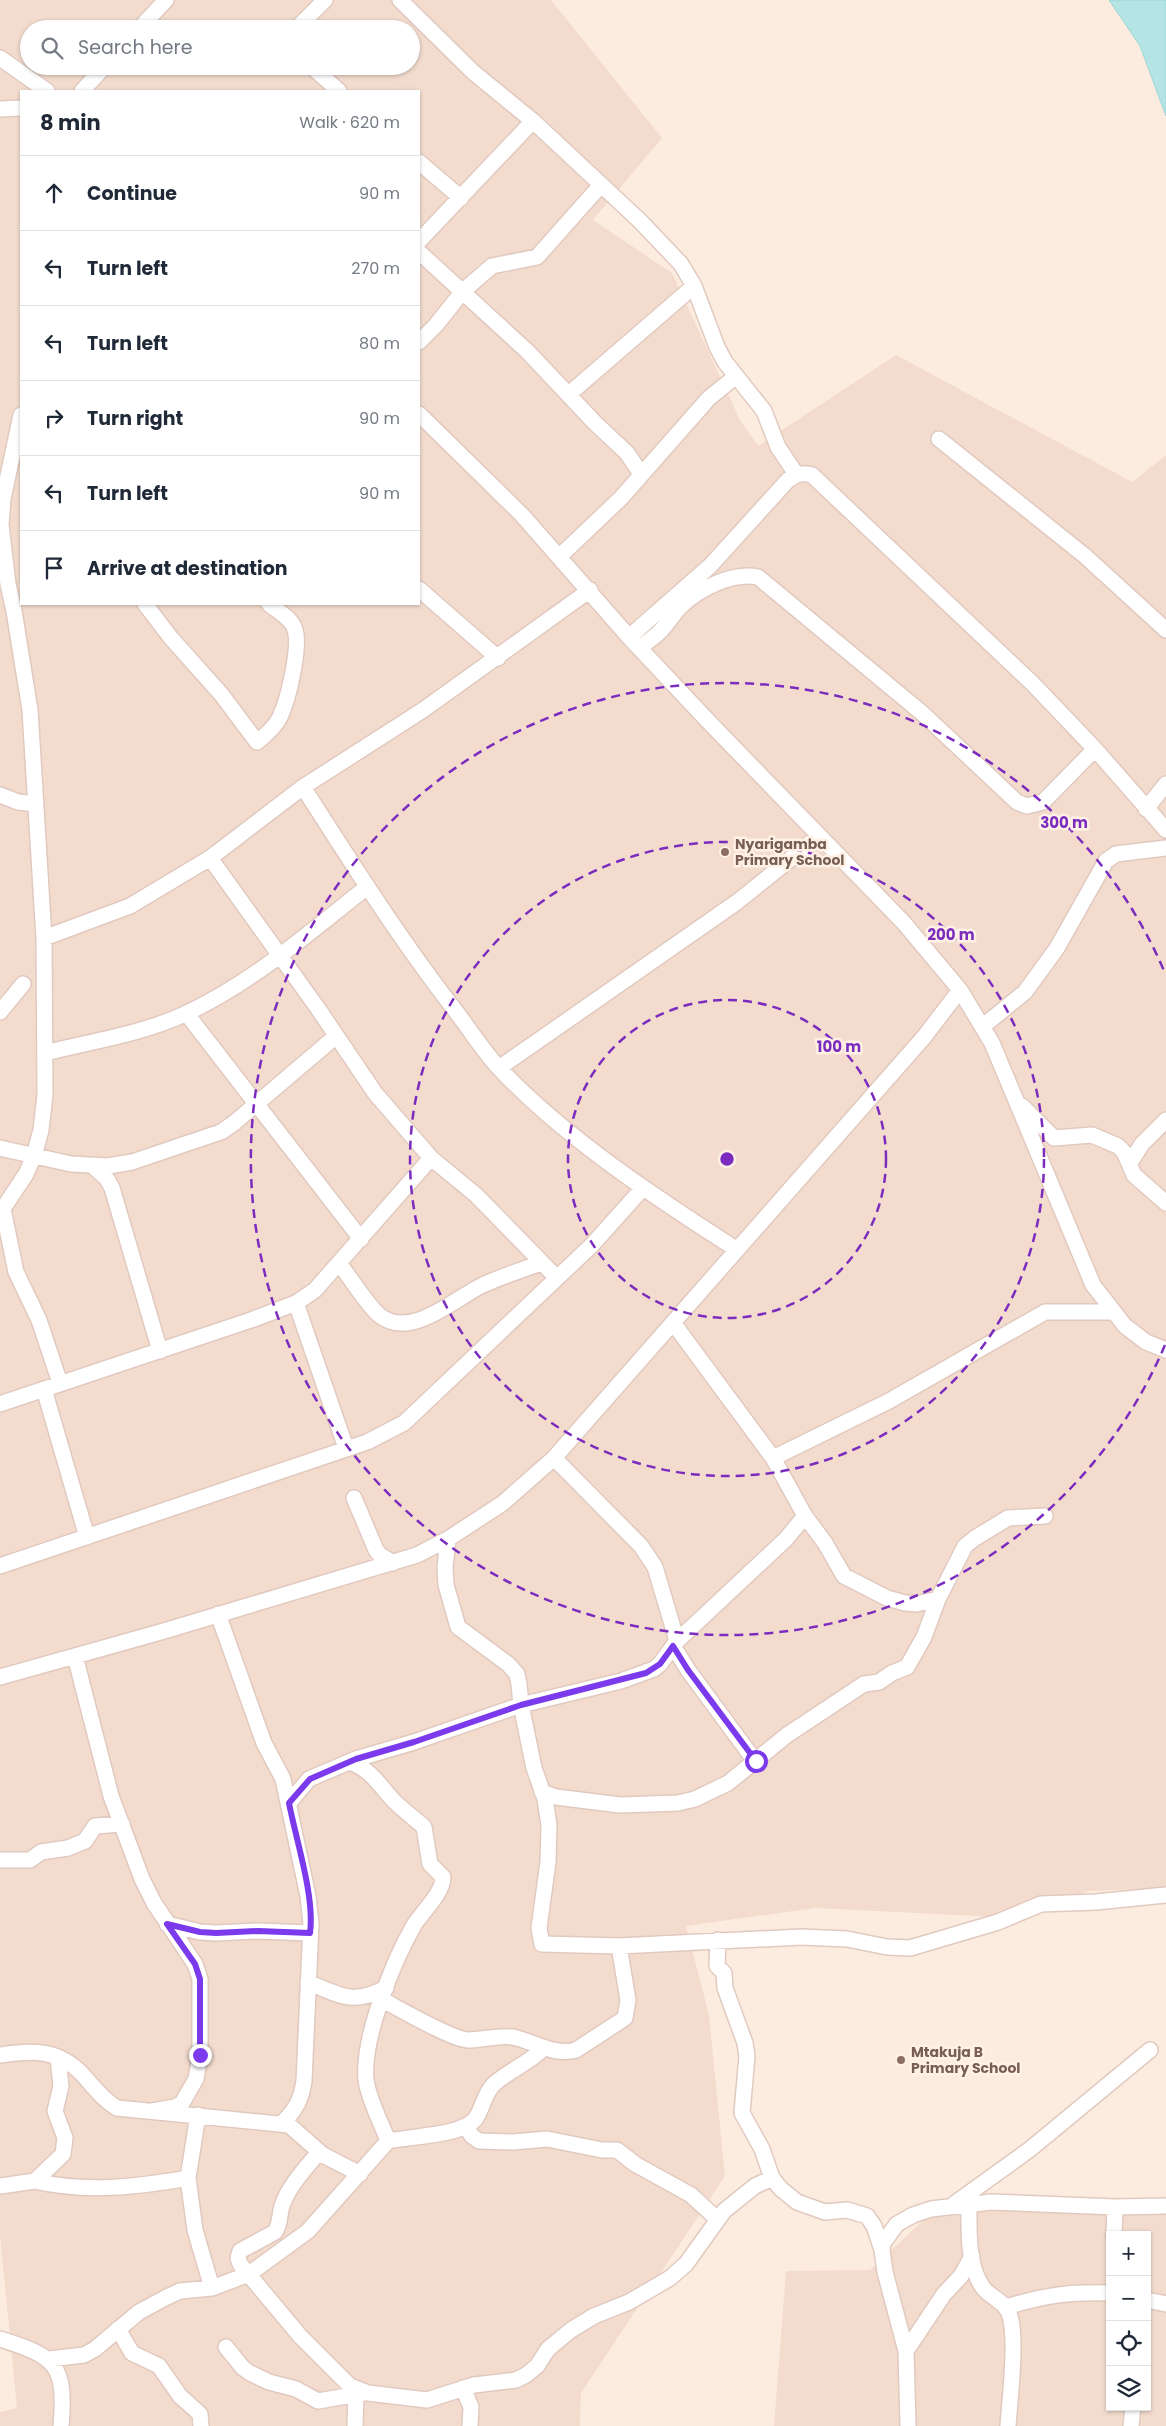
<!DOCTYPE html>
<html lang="en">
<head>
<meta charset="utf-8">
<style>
	body { margin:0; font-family:Poppins,sans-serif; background:#f6f6f7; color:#1f2937 }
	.controls { position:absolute; right:15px; bottom:15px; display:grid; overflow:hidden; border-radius:0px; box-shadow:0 1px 4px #0004 }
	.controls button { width:45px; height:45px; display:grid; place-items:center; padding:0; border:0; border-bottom:1px solid #e0e1e3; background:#fff; color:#1f2937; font:25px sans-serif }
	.stop { position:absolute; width:15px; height:15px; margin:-11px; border:4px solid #7c3aed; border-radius:50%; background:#fff }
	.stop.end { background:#7c3aed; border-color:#fff; box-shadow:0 1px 5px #0008 }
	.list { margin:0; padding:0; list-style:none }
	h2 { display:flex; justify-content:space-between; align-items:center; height:65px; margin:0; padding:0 20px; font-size:21px }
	h2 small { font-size:16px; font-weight:400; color:#747a83 }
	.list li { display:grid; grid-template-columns:32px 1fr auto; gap:15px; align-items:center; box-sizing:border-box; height:75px; padding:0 20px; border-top:1px solid #e0e1e3 }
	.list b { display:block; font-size:19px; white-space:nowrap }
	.list em { font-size:16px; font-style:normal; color:#747a83 }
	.icon { flex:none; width:28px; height:28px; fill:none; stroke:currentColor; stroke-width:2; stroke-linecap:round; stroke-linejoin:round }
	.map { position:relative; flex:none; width:1166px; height:2426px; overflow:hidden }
	.search { position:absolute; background:#fff; box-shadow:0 1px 4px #0004; left:20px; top:20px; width:400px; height:55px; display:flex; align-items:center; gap:12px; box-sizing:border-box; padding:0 18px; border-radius:28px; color:#747a83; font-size:19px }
	.panel { position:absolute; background:#fff; box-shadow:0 1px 4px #0004; left:20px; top:90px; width:400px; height:515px; border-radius:0px }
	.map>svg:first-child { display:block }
	.residential { fill:#f3dcce; fill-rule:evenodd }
	.water { fill:#b5e4e4; stroke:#9bd6d6 }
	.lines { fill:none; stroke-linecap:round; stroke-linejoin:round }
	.minor-casing { stroke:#e1c9bf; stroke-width:18 }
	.minor { stroke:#fff; stroke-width:15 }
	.route { stroke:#7c3aed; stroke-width:6 }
	.ring { fill:none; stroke:#7b2cbf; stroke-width:2.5; stroke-dasharray:9 6 }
	.education-dot { fill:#8d6e63; stroke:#fff1e5; stroke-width:2 }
	.labels { text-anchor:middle; stroke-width:5; stroke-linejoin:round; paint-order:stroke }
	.education-label { font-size:14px; font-weight:bold; fill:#785e54; stroke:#fff1e5; text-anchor:start }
	.centre { fill:#7b2cbf; stroke:#fff1e5; stroke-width:2.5 }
	.ring-label { font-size:15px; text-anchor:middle; font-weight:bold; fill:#7b2cbf; stroke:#fff1e5; stroke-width:5; stroke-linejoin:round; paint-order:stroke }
</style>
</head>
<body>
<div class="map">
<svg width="1166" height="2426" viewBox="0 0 1166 2426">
	<rect width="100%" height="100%" fill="#fcecdf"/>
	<path class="residential" d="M0 0H551L662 138 593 220 672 273 740 420 758 446 896 355 1132 482 1166 455V1888L1088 1891 1015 1918 815 1908 686 1926 709 2015 725 2176 581 2393 580 2426H0V2412L17 2408 0 2236ZM29 29H411V66H29ZM21 91H419V604H21Z
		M1061 2207 1166 2212V2426H774L786 2271 870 2270 929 2215ZM1110 2235H1147V2407H1110Z"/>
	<path class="water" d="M1109 0H1166V116L1140 46Z"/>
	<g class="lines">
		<g class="minor-casing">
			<path id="minor" d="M400 0 473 72 533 121 640 221 681 264 694 286 717 347 725 362 764 411 778 447 796 474
				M139 29 166 0
				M296 29 325 0
				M0 58 47 91
				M311 66 339 91
				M82 91 105 66
				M0 109 21 108
				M419 162 461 198
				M419 241 533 121
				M419 252 527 351 596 424 627 453 641 474
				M419 342 436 325 463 291 492 266 537 257 600 186
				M569 394 694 286
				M419 414 522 515 629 637 707 720 904 923 960 990 992 1043 1093 1285 1125 1326 1146 1342 1166 1350
				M939 439 1085 556 1166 630
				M560 556 621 498 709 398 735 377
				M419 589 498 658
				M145 604 171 638 221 694 257 742C266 735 275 727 280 717 288 700 302 644 294 627 290 617 276 610 269 604
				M629 637 710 566 788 480C797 474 802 472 812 475L1033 684 1095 749 1166 830
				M641 647C648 641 658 635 664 627 670 620 675 612 681 606 700 588 733 572 758 577L922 713 1017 802 1027 806 1043 802 1095 749
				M303 787C351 862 399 938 454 1009 469 1028 483 1051 500 1069 564 1137 656 1198 736 1249
				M0 795 18 802 36 804
				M1146 809 1166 784
				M210 858 319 1010 375 1093 431 1158 476 1195 556 1277
				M44 938 130 906 210 858 303 787 423 710 590 590
				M0 1012 23 984
				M186 1013 361 1239
				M982 1027 1025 992 1057 948 1106 861 1116 854 1166 848
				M45 1053C92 1041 143 1034 187 1013 253 982 310 932 367 887
				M499 1068 737 902 819 836
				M1022 1106 1054 1138 1092 1135 1118 1146 1124 1152 1134 1175 1166 1203
				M0 1148 71 1164 108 1166 132 1162 200 1139 221 1132 234 1123 335 1037
				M1130 1163 1142 1144 1166 1120
				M94 1167 107 1179 112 1188 160 1351
				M3 1209 16 1272 39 1320 60 1383
				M0 1213 26 1174 34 1156 41 1130 45 1095 44 938 30 710 14 611 8 584 1 525 3 499 21 415
				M339 1263C349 1276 368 1306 379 1315 411 1341 456 1297 483 1285 502 1276 522 1270 541 1263
				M296 1303 346 1448
				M674 1324 773 1458 805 1516 825 1543 844 1576 887 1598 905 1603 916 1604 938 1599 965 1546 975 1538 1008 1518 1045 1516
				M44 1389 87 1537
				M0 1404 251 1320 296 1303 315 1290 431 1158
				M554 1458 641 1546 655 1567 677 1641
				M773 1458 889 1401 1045 1312H1114
				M354 1498 376 1550 380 1555 393 1563
				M448 1539 445 1567 446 1585 458 1627 508 1664 517 1674 519 1684 521 1705 534 1768 545 1799 549 1825 548 1862 539 1928 542 1944 619 1946 801 1937 847 1939 887 1947 910 1948 998 1922 1041 1904 1096 1902 1166 1895
				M0 1566 367 1442 404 1423 592 1245 643 1188
				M218 1614 264 1743 283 1779 308 1896 311 1924 304 2081C301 2100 296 2110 281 2124
				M673 1646 688 1670 755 1761
				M75 1656 111 1796 142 1879 154 1903 195 1964 200 1979V2055L196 2079 182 2103 175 2107 152 2111
				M0 1677 164 1631 417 1555 448 1539 503 1503 554 1458 924 1037 960 990
				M542 1792 556 1797 620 1805 678 1803 695 1799 728 1783 787 1735 864 1684 879 1682 892 1673 907 1667 924 1637 938 1599
				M289 1803 309 1779 356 1759 414 1742 521 1705 621 1681 654 1669 660 1664 677 1641 786 1539 805 1516
				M0 1860H30L41 1852 68 1848 85 1841 95 1826 122 1824
				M167 1924 200 1932 216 1933 258 1931 310 1933
				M718 1940 717 1966 724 1973 725 1988 745 2043 747 2056 742 2113 762 2149 772 2178 781 2189 797 2202 825 2212 847 2210 867 2216 874 2226 882 2250
				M308 1982C340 1996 353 2005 386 1988
				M381 1999C398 2008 451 2039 468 2040 483 2040 498 2035 513 2037 535 2042 554 2056 576 2050L625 2018 628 2000 619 1946
				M0 2055C32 2050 59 2049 83 2075 94 2087 103 2100 117 2108L289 2125 323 2155 360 2174
				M198 2115 188 2178 195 2230 212 2288
				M466 2127 472 2136 479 2141 513 2142 547 2139 602 2150H617L635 2164 691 2195 717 2219
				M388 2141C411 2136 463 2136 476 2118 483 2107 484 2094 494 2084 510 2070 529 2063 544 2048
				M319 2152C306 2168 291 2183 283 2203 279 2212 281 2224 275 2232L240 2251 238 2258 240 2264 300 2336 350 2386 368 2393 427 2400 474 2385 516 2380 526 2375 537 2366 548 2349 571 2330 594 2316 629 2302 670 2278 686 2264 724 2211 755 2186 772 2178
				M35 2181C86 2193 137 2187 188 2178
				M0 2186 35 2181 63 2154 65 2138 55 2111 61 2086 58 2058
				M954 2204 1029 2150 1150 2050
				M969 2204C969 2231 967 2267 984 2289 993 2299 1006 2302 1010 2316 1017 2340 1010 2398 1008 2426
				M1114 2235 1115 2207
				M1147 2300 1166 2304
				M1006 2307C1046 2295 1068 2292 1110 2293
				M118 2329 132 2353 159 2366 180 2396 200 2414 201 2426
				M0 2339C57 2357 66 2365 61 2426
				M226 2347 243 2368 250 2373 269 2382 296 2389 318 2401 364 2393
				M906 2351 944 2294 961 2276 972 2256
				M49 2359 84 2355 95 2349 139 2312 165 2298 180 2291 212 2288 249 2274 308 2231 388 2141C381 2122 369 2101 366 2080 362 2038 393 1962 414 1925 423 1911 443 1893 443 1877L430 1864 424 1827C414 1818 403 1810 394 1801 379 1785 370 1768 349 1762
				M463 2388 471 2407 470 2426
				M355 2426 356 2393
				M908 2426 906 2351 885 2272 882 2250 883 2243 897 2224 913 2215 931 2209 991 2202 1115 2207 1166 2206
				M1131 2426 1133 2407"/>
		</g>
		<use href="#minor" class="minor"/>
	</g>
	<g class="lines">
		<path class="route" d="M200 2055V1979L195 1964 167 1924 200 1932 216 1933 258 1931 310 1933C315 1897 296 1840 289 1803L310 1779 356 1759 414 1742 521 1705 646 1673 660 1664 673 1646 688 1670 756 1761"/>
	</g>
	<g class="ring">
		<circle cx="727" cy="1159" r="159"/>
		<circle cx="727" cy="1159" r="317"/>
		<path d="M1165 1345A476 476 0 1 1 1165 973"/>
	</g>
	<g class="education-dot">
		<circle cx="725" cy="852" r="5"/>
		<circle cx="901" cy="2060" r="5"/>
	</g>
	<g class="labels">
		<g class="education-label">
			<text x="735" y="849">Nyarigamba<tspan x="735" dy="16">Primary School</tspan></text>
			<text x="911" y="2057">Mtakuja B<tspan x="911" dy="16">Primary School</tspan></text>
		</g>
	</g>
	<circle cx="727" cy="1159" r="8" class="centre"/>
	<g class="ring-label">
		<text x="1064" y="828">300 m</text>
		<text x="951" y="940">200 m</text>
		<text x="839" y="1052">100 m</text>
	</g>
</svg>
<div class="controls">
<button>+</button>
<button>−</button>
<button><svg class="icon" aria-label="locate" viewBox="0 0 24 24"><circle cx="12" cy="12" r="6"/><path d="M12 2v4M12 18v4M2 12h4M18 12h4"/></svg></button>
<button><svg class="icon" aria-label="layers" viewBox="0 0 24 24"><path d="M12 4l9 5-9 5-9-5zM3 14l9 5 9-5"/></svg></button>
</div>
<div class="stop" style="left:756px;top:1761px"></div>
<div class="stop end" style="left:200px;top:2055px"></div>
<div class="search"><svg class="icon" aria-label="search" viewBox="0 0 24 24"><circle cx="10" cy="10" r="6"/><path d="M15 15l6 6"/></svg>Search here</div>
<section class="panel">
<h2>8 min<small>Walk · 620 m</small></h2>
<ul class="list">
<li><svg class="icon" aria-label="ahead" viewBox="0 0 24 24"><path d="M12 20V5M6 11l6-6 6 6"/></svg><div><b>Continue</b></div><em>90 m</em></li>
<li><svg class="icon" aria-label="left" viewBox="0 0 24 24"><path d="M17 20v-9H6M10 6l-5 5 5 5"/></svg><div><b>Turn left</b></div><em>270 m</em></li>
<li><svg class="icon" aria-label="left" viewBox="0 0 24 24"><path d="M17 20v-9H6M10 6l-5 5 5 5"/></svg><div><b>Turn left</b></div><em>80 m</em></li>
<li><svg class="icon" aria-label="right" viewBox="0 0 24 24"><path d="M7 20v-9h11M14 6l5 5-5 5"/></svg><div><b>Turn right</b></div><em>90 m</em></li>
<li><svg class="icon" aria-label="left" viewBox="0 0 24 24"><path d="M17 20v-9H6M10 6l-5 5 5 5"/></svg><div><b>Turn left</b></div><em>90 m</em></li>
<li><svg class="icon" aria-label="arrive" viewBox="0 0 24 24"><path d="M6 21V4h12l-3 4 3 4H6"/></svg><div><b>Arrive at destination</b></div></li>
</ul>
</section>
</div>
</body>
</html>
